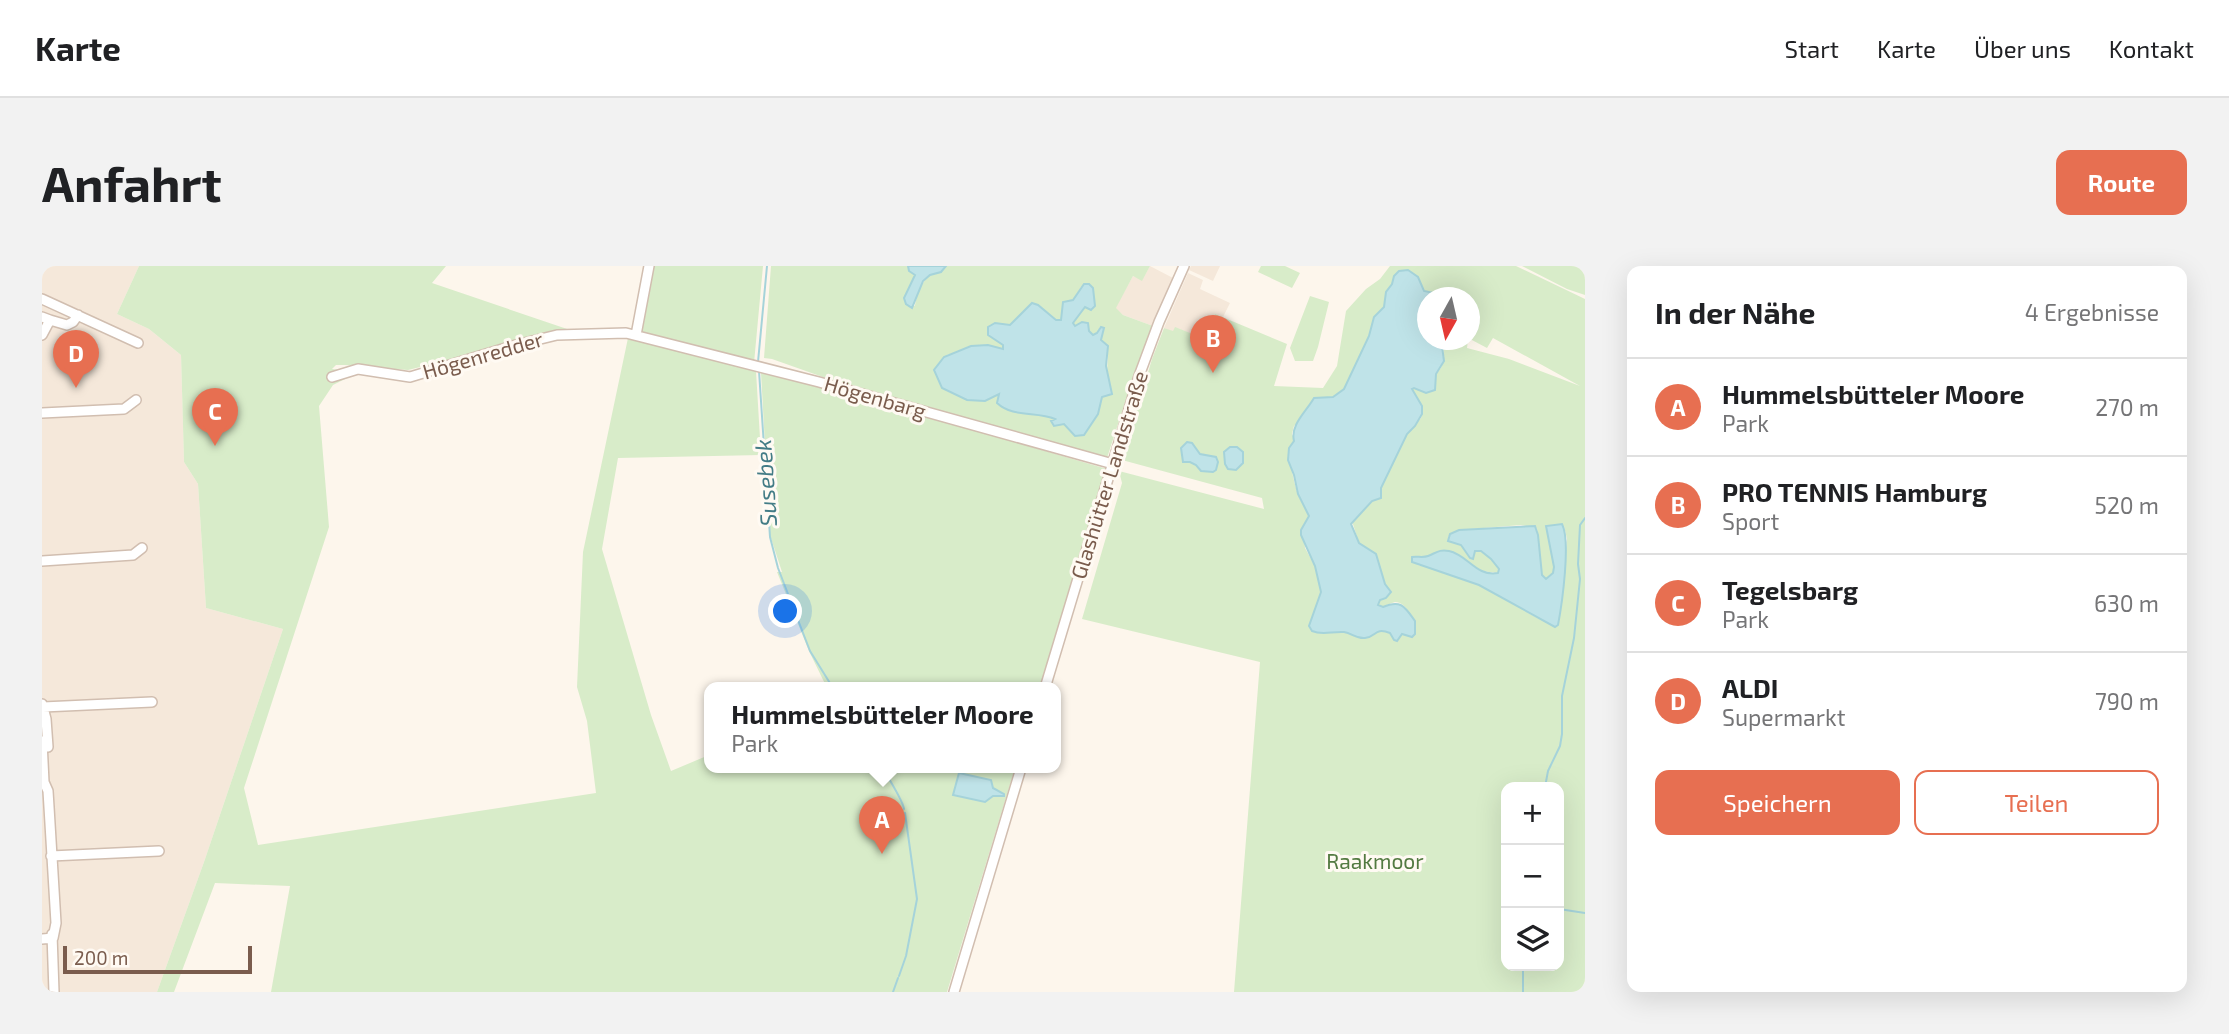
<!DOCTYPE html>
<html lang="de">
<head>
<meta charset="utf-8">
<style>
	body { margin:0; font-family:"Exo 2",sans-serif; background:#f2f2f2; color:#202124 }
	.controls { position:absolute; right:21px; bottom:21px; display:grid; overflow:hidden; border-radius:14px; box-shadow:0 7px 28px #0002 }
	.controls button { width:63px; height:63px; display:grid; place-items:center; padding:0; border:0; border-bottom:2px solid #e0e0e0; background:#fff; color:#202124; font:35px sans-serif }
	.compass { position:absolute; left:1375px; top:21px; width:63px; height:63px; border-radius:50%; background:#fff; box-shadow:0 7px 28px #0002; rotate:188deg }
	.scale { position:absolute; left:21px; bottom:18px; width:189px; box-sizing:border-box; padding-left:7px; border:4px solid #7a5c4d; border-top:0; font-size:19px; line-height:24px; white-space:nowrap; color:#7a5c4d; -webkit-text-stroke:5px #fffaf3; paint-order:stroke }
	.you { position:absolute; left:744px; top:346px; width:24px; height:24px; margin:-18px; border:5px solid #fff; border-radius:50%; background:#1a73e8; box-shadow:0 0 0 10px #1a73e833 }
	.badge { display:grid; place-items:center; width:46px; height:46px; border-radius:50%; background:#e76f51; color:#fff; font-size:23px; font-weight:700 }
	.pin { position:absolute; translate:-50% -58px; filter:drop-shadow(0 2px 4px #0008) }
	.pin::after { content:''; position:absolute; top:37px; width:24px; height:21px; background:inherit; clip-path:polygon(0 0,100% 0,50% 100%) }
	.popup { position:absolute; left:662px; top:416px; width:357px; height:91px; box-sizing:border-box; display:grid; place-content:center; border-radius:14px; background:#fff; filter:drop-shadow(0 2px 5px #0005); font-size:23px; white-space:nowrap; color:#757577 }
	.popup b { font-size:26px; color:#202124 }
	.popup::after { content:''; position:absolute; left:50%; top:100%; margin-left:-14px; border:14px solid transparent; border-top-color:#fff }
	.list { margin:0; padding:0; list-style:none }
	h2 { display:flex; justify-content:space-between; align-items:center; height:91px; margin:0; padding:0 28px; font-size:30px }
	h2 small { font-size:23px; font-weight:400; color:#757577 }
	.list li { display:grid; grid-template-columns:46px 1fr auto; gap:21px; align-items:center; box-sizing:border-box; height:98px; padding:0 28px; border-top:2px solid #e0e0e0 }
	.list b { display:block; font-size:26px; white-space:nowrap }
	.list p { margin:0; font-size:23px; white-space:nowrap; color:#757577 }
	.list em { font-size:23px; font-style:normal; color:#757577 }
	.actions { display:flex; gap:14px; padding:21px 28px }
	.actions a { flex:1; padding:16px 0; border:2px solid #e76f51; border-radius:14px; text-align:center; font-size:24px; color:#e76f51 }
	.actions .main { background:#e76f51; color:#fff }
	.icon { flex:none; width:38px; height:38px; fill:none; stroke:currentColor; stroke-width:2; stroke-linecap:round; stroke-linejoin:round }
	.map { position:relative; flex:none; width:1543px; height:726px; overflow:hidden; border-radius:14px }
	header { display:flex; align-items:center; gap:42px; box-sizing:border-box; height:98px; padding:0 35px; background:#fff; border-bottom:2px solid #e0e0e0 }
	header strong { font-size:33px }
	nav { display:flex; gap:38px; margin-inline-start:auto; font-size:24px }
	.intro { display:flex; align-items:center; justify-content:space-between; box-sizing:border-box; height:168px; padding:0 42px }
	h1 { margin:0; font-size:49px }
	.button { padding:18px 32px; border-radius:14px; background:#e76f51; color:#fff; font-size:24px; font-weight:700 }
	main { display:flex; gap:42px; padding:0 42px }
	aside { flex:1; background:#fff; border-radius:14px; box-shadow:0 7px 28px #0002 }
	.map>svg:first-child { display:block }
	.residential { fill:#f5e8da }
	.green { fill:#d8ecc9; fill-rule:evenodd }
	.water { fill:#bfe3e8; stroke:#a5d3da; stroke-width:2 }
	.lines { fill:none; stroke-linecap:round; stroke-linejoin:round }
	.stream { stroke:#a5d3da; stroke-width:2 }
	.minor-casing { stroke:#d1beb0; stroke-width:12 }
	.minor { stroke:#fff; stroke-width:9 }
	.labels { text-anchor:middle; stroke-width:6; stroke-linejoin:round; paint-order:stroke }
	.street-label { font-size:21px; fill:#7a5c4d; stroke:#fffaf3 }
	.park-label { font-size:21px; fill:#537a41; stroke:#fffaf3 }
	.water-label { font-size:23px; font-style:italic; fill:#437c86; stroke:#fffaf3 }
</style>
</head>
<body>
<header>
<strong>Karte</strong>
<nav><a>Start</a><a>Karte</a><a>Über uns</a><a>Kontakt</a></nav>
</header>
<div class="intro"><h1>Anfahrt</h1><a class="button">Route</a></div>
<main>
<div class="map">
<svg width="1543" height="726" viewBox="0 0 1543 726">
	<rect width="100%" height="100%" fill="#fdf6ec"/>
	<path class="residential" d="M0 0H97L75 48 107 63 139 89 142 196 156 218 164 342 241 363 162 596 115 726H0Z
		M1108 0 1131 12 1111 60 1081 49 1073 42 1091 10 1100 14Z
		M1149 0H1178L1171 15 1147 4Z
		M1146 7 1161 14 1158 23 1188 37 1181 51 1173 48 1167 61 1153 69 1134 62 1131 66 1122 62Z"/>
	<path class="green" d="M97 0H404L390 17 528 64 366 104 303 99H294L290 103 308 105 307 111 291 119 277 140 287 261 202 522 216 579 554 527 545 455 535 421 541 286 586 72 714 105 719 189 576 192 560 283 609 449 629 505 667 489V502H973L905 726H229L248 620 173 617 132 726H115L162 596 241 363 164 342 156 218 142 196 139 89 107 63 75 48Z
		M610 0H721L712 97 597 66Z
		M729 0H866L873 9 862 32 873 40C874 31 880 13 889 9 897 6 898 8 904 0H1108L1100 15 1091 10 1074 42 1081 49 1111 60 1088 121 1065 192 812 122 730 93 722 92ZM1039 21 1051 22 1053 40 1050 44 1043 41 1031 57 1033 60 1038 57 1047 59V65L1051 69 1055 67 1058 61 1059 74 1066 81V86L1064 129 1060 131 1056 148 1044 167 1032 169 1025 160 1020 158 1014 160 1009 155 1013 154 1010 151 982 147 957 128 943 135H932L902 123 896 110 905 89C929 82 935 77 961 83V79L947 70 948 59 953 57 968 59 996 39 1014 54H1019L1021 36 1031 34Z
		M1219 0H1243L1258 7 1250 22 1216 6Z
		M1348 0H1474L1543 33V726H1192L1218 396 1040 353 1080 217 1077 205 1222 243 1220 232 1080 194 1110 93 1122 62 1131 65 1133 61 1153 69 1158 58 1167 61 1173 48 1245 78 1232 120 1281 122 1295 100 1304 45 1324 23 1338 13ZM1352 10 1376 11 1381 25 1384 27 1410 31 1428 32V73L1445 82 1451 72 1538 120 1467 93 1425 82 1426 74H1405C1398 83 1404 87 1401 97 1397 109 1392 104 1394 121L1369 123 1380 140V148L1379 152 1365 168 1339 222V230L1330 235 1310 255 1317 277 1335 291 1346 328 1345 332 1338 334 1336 339 1341 341C1342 340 1352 336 1353 336 1365 336 1372 355 1374 364L1366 370 1360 368 1351 371C1339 356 1333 371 1320 372 1313 372 1310 368 1304 367 1292 364 1282 370 1270 365L1267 360 1279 326 1273 300 1263 282 1261 259C1264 256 1268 254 1267 250 1267 244 1261 239 1259 235 1252 221 1244 187 1253 175L1250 168 1252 160 1258 155 1264 143 1291 131 1302 123 1327 70 1332 51 1342 41 1344 26 1350 18ZM1479 259 1495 262 1500 309 1504 313 1511 307 1512 301 1504 260H1522L1525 273 1516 359C1493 355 1478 340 1458 329 1432 315 1405 304 1376 299L1372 290 1384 291 1415 288 1439 305 1456 307 1457 303 1449 293 1439 285H1433L1431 292 1419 279 1406 275V271L1417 264ZM1464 521H1517V700H1464Z
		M1480 0H1543V29L1525 23Z
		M1268 30 1287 36 1276 81 1271 95H1253L1248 82Z
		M719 107 777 119 1065 203 998 422H785L767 385 735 306H740L728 269Z"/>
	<path class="water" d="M866 0H904L899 6 888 9 881 15 870 42 864 38 862 32 873 9 867 5Z
		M1366 4 1376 11 1382 25 1410 31 1386 32V74H1405L1400 80 1402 95 1394 108 1393 124 1384 127 1372 122 1370 123 1380 140V148L1373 160 1365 168 1339 222V232L1330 235 1309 258 1317 277 1334 288 1343 318 1349 326 1344 332 1338 334 1336 339 1341 341C1359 333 1363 341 1373 355V368L1370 371 1360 368 1355 375 1352 374 1348 367C1332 361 1335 371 1323 372 1314 373 1310 367 1302 366 1290 365 1281 370 1270 365L1267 360 1279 326 1273 300 1259 269V264L1267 250 1256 228 1252 209 1246 194 1247 182 1252 175C1248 159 1264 146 1272 132L1291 131 1302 123 1327 70 1332 51 1342 41 1344 26 1350 18 1352 10 1357 5Z
		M1042 18H1047L1051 22 1053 40 1049 44 1043 41 1031 57 1033 60 1040 56 1046 57 1047 65 1051 69 1055 67 1059 61 1062 62 1059 74 1066 80 1064 100 1070 128 1060 131 1056 148 1042 169 1033 170 1022 158 1012 160 1009 155 1013 153C995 145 971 152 955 137L957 128 943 135 925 134 900 122 892 104 902 91 929 80 946 79 961 83V79L946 69V61L953 57 968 59 990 37 996 39 1014 54H1019L1021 36 1031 34Z
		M1145 176 1150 177 1158 188 1174 191 1176 196 1174 204 1171 206 1159 205 1154 199 1148 196H1141L1139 182Z
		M1188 181H1195L1201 186V197L1194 204 1186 203 1183 198 1182 186Z
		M1520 258C1529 275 1520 338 1516 359L1513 361 1437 319 1370 296V291C1375 290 1381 292 1386 290 1394 287 1397 283 1407 285 1426 289 1434 311 1456 307L1457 303 1449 293 1439 285H1433L1431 293 1428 292 1419 279 1406 275 1408 268 1417 264 1493 260 1496 269 1500 309 1504 313 1511 307 1512 301 1504 260Z
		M917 507 949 514 951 522 962 528V530H951L943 536 911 529Z"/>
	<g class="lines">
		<path class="stream" d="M716 96 725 0
			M717 105 728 271 736 302 768 385 791 422
			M841 502C846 512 862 536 862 543
			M1503 521 1506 505 1518 480 1520 468V430L1532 372 1538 313 1536 298 1538 259 1543 252
			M1517 643 1543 647
			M857 710 864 690 875 633 863 547
			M851 726 856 712
			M1481 726V700"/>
		<g class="minor-casing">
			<path id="minor" d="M0 33 96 77
				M0 51 8 54 0 69
				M8 54 25 59 31 56 36 49
				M594 69 607 0
				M290 111 316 103 368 111 474 79 515 69 584 67 777 116 1071 198
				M0 147 82 143 94 134
				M0 295 91 289 100 282
				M1003 422 1097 110 1117 56 1142 0
				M0 438 4 453 6 481
				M1 441 110 436
				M0 475 2 516 6 525 7 541 14 657 11 672
				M9 590 117 585
				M10 668 12 726
				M0 673 11 672
				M912 726 979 502"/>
		</g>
		<use href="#minor" class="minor"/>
	</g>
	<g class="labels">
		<g class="street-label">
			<text transform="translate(441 90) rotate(-16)" y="7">Högenredder</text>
			<text transform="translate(833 132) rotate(16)" y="7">Högenbarg</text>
			<text transform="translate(1068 209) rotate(-73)" y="7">Glashütter Landstraße</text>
		</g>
		<g class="park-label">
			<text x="1333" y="603">Raakmoor</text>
		</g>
		<g class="water-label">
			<text transform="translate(724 217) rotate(-94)" y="8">Susebek</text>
		</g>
	</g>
</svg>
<div class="controls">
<button>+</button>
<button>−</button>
<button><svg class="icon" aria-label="layers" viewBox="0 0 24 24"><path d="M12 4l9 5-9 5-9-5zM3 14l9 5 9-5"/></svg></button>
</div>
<svg class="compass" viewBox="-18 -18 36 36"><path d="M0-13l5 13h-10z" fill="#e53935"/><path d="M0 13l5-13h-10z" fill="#757577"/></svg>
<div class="scale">200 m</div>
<div class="you"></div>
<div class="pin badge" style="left:840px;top:588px">A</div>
<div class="popup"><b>Hummelsbütteler Moore</b>Park</div>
<div class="pin badge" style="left:1171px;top:107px">B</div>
<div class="pin badge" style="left:173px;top:180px">C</div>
<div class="pin badge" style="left:34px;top:122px">D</div>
</div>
<aside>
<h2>In der Nähe<small>4 Ergebnisse</small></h2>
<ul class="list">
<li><span class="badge">A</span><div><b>Hummelsbütteler Moore</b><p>Park</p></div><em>270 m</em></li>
<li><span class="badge">B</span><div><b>PRO TENNIS Hamburg</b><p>Sport</p></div><em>520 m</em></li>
<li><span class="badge">C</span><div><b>Tegelsbarg</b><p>Park</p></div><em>630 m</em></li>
<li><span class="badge">D</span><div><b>ALDI</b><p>Supermarkt</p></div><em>790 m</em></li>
</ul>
<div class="actions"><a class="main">Speichern</a><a>Teilen</a></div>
</aside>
</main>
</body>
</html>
